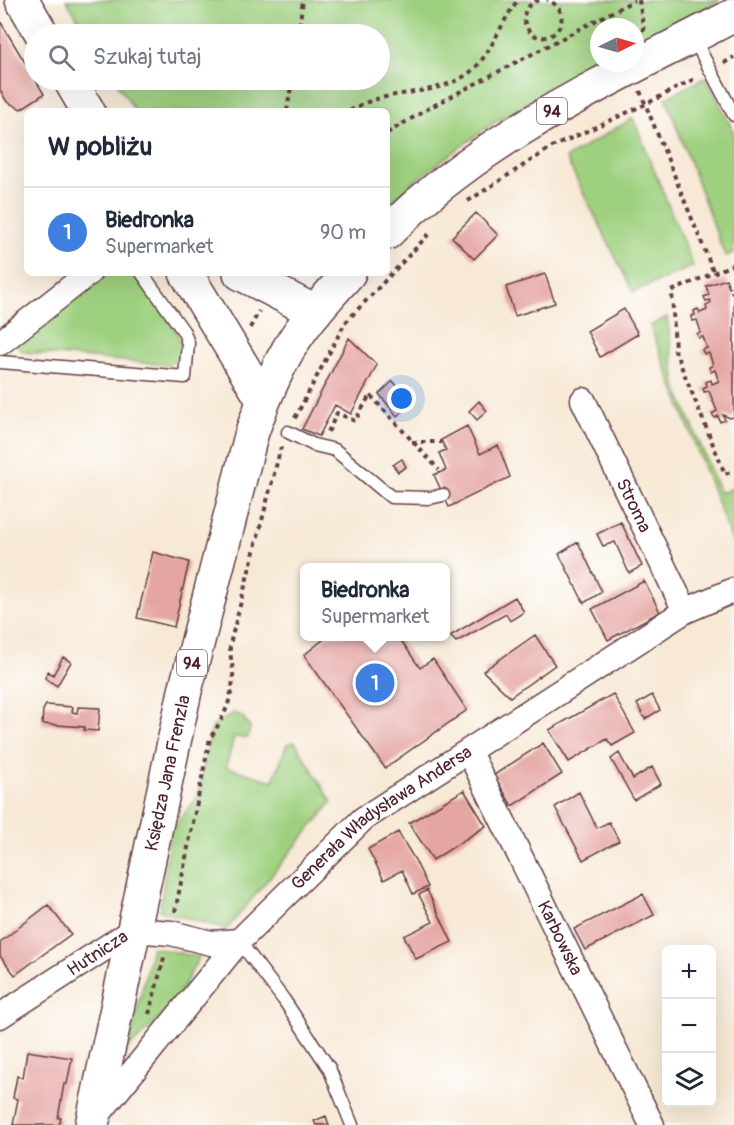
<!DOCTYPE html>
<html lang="pl">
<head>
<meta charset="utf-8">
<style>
	body { margin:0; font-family:Pangolin,sans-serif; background:#f2f2f3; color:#1f2937 }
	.controls { position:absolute; right:18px; bottom:18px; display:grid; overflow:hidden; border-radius:9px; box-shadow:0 6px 24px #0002 }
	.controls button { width:54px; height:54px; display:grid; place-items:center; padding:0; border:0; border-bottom:2px solid #e0e1e3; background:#fff; color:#1f2937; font:30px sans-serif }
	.compass { position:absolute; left:590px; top:18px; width:54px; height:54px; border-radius:50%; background:#fff; box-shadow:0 6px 24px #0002; rotate:85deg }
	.you { position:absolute; left:402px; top:399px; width:21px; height:21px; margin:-15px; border:4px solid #fff; border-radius:50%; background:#1a73e8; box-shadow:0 0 0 9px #1a73e833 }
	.badge { display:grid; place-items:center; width:39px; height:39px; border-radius:50%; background:#0f766e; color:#fff; font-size:20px; font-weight:700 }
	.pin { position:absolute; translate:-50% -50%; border:3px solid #fff; box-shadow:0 2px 6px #0006 }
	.popup { position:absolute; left:300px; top:563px; width:150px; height:78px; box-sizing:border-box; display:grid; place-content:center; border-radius:9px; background:#fff; filter:drop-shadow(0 2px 4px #0005); font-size:20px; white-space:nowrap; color:#747a83 }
	.popup b { font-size:22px; color:#1f2937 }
	.popup::after { content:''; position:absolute; left:50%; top:100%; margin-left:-12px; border:12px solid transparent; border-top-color:#fff }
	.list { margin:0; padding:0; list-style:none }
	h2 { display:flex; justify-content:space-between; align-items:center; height:78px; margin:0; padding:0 24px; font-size:26px }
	h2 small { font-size:20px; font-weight:400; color:#747a83 }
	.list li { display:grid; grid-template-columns:39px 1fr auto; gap:18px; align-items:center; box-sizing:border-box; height:90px; padding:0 24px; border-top:2px solid #e0e1e3 }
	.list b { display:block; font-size:22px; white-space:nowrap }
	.list p { margin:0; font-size:20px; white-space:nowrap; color:#747a83 }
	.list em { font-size:20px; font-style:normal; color:#747a83 }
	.icon { flex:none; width:33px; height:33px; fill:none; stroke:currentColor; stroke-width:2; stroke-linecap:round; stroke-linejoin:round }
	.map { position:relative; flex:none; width:734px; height:1125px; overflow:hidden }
	.search { position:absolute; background:#fff; box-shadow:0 6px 24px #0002; left:24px; top:24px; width:366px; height:66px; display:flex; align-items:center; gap:15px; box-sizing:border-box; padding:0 21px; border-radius:33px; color:#747a83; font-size:22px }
	.panel { position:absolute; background:#fff; box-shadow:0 6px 24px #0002; left:24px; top:108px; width:366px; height:168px; border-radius:9px }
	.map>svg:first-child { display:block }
	.green { fill:#9fd07f; stroke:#747855; stroke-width:1.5 }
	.building { fill:#e5a6a2 }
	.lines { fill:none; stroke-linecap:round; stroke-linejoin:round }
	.lane-casing { stroke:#643d44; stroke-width:15 }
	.street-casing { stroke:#643d44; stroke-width:27 }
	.secondary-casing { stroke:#643d44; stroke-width:36 }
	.primary-casing { stroke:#643d44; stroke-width:36 }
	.path { stroke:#643d44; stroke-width:4; stroke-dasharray:4.5 4.5; stroke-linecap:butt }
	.lane { stroke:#fff; stroke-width:12 }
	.street { stroke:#fff; stroke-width:24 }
	.secondary { stroke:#fff; stroke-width:33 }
	.primary { stroke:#fff; stroke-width:33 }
	.labels { text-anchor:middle; stroke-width:6; stroke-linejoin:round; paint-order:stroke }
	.shield { fill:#fff; stroke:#80626b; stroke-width:1.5 }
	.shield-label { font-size:16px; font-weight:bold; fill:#4a1f2b }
	.street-label { font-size:18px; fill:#4a1f2b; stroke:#fff }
</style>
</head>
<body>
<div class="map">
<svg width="734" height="1125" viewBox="0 0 734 1125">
	<rect width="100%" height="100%" fill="#fff"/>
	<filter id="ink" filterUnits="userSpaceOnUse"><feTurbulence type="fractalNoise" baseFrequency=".0167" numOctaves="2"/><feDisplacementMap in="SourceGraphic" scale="12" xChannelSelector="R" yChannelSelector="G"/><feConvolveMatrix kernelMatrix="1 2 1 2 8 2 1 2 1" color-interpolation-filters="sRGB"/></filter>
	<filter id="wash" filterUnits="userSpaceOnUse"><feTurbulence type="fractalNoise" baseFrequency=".008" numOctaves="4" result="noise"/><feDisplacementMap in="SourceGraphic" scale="24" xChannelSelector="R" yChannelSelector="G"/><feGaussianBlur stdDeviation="1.35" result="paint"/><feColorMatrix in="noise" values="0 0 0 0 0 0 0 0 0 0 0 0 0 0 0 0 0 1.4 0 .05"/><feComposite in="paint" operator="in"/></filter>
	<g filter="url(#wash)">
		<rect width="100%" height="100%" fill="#f7e9d5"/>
		<path class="green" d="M66 0H720L635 45V27H599V63H602L492 124 418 178 387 206V111H135L115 80H380V34H88Z
			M706 77 734 132V253L725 256 666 98Z
			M633 118 693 266 633 292 566 158Z
			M104 273H135L177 332 182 349 178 359 168 365 24 352 19 348 16 342Z
			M667 317 676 385 720 493 734 488V546L650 326Z
			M234 713 242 716 250 727 248 738 234 737 226 767 273 781 287 744 295 742 332 802 227 929 160 911 170 831 197 798 212 727Z
			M152 947 199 957 174 1004 128 1049Z"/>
		<g id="blocks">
			<path class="building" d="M0 21 44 94 21 109 7 102 0 90Z
				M476 213 498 235 474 259 452 237Z
				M545 274 555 303 515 316 506 287Z
				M726 279 729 288 734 286V291L731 292 734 296V417L730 418 723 415 725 420 720 422 718 416 715 418 712 414 717 411 709 391 704 392 703 388 707 386 706 382 711 380 712 384 719 381 715 370 711 372 709 367 713 365 709 353 704 354 702 350 707 348 703 337 699 338 697 334 701 332 697 320 692 321 691 316 695 315 694 311 698 309 700 313 707 310 706 306 711 302 710 300 706 301 704 297 709 295 706 286Z
				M624 309 638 334 600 357 587 331Z
				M349 338 377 365 351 414 335 405 319 436 302 429Z
				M393 381 412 404 397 416 379 394Z
				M479 401 487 411 477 420 469 411Z
				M467 426 480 454 498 445 510 477 449 507 434 475 446 470 439 453 446 450 441 440Z
				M402 459 406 467 398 472 393 465Z
				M621 522 642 566 629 573 615 542 603 546 597 534Z
				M578 542 602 592 584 603 559 554Z
				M153 552 189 562 174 627 137 618Z
				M644 581 660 612 608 640 592 609Z
				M515 597 524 612 510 621 506 614 456 642 450 636Z
				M535 635 555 665 510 697 483 671Z
				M328 636H398L420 668 433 659 467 710 385 768 304 655Z
				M63 657 71 662 57 686 45 678 48 671 53 675Z
				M613 694 635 733 612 746 607 739 569 762 549 730Z
				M652 695 660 710 645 719 637 704Z
				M46 705 73 707 72 712 77 713 78 707 100 708 98 731 84 730 85 727 42 724 43 710Z
				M543 743 562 774 512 806 494 775Z
				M619 753 633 779 652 767 661 784 634 800 611 759Z
				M464 790 486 826 433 860 409 823Z
				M579 792 597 828 609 822 619 841 583 860 555 807Z
				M398 832 415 860 428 887 413 894 402 870 384 880 368 849Z
				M427 890 452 942 416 959 404 936 433 922 419 895Z
				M643 894 654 915 585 950 574 929Z
				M48 905 71 934 15 975 0 956V942Z
				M27 1051 72 1058 67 1084H64L58 1118H61L59 1125H13L18 1099 13 1098 17 1076 23 1078Z
				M326 1116 329 1125H316L314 1121Z"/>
		</g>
	</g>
	<g filter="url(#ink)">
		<use href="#blocks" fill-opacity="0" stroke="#643d44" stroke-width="1.5"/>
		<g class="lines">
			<g class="lane-casing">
				<path id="lane" d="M694 39 734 115
					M0 362 185 377 188 343 184 332 142 273
					M288 432 314 445 335 450 391 497 430 498 443 495
					M239 941 284 1000 329 1068 352 1125"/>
			</g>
			<g class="street-casing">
				<g id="street">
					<path d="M0 343 89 273"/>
					<path id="s1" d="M583 400 685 611"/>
					<path id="s2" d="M469 752 652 1125"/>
					<path id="s3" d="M0 1016 133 930 171 933 211 943 239 941"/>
					<path id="s4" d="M96 1117 239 941 363 819 685 611 734 590"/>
				</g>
			</g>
			<g class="secondary-casing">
				<path id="secondary" d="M22 0 42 34
					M70 80 88 111
					M186 273 263 400
					M240 273 315 312"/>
			</g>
			<g class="primary-casing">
				<g id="primary">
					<path d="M387 233C483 135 614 78 734 15"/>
					<path id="s5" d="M92 1125 185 691 252 432C262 404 273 376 288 350 304 322 327 298 349 273"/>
				</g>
			</g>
			<path class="path" d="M539 0C531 3 525 8 524 17 524 23 527 30 532 34 555 49 577 11 547 0
				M639 0 644 32
				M298 34 303 0
				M724 63 734 57
				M640 91 714 273
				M287 111 292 80
				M350 111C385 87 434 99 469 73 490 58 501 21 518 0
				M387 133 431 107 635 0
				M468 201 552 147 646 104 696 78
				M734 264 672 291 675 351 725 474 734 471
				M250 328 259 311
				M295 418 345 323 429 234
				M328 432 337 413 355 421 370 395 439 470
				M412 442H441
				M175 912 210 738C223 719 232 701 233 677 234 667 229 656 230 644L281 447
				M149 1014 165 954"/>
			<use href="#lane" class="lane"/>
			<use href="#street" class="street"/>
			<use href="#secondary" class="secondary"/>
			<use href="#primary" class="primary"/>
		</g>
	</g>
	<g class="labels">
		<g class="shield">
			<rect x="537" y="98" width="30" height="26" rx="4.5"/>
			<rect x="177" y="650" width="30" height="26" rx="4.5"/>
		</g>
		<g class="shield-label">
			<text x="552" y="117">94</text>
			<text x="192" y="669">94</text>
		</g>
		<g class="street-label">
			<text dy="6" stroke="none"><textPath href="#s1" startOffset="117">Stroma</textPath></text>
			<text dy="6" stroke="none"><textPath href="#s5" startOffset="360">Księdza Jana Frenzla</textPath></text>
			<text dy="6" stroke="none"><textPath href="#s4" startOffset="416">Generała Władysława Andersa</textPath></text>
			<text dy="6" stroke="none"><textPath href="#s2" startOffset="207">Karbowska</textPath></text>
			<text dy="6" stroke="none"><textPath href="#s3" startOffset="116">Hutnicza</textPath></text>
		</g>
	</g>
</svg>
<div class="controls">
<button>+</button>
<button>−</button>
<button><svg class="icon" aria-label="layers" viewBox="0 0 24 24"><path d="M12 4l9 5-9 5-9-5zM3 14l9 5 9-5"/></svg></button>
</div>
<svg class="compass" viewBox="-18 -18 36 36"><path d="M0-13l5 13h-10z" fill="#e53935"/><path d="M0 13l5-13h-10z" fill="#747a83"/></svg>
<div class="you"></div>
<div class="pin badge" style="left:375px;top:683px;background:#3f7fe0">1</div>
<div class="popup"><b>Biedronka</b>Supermarket</div>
<div class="search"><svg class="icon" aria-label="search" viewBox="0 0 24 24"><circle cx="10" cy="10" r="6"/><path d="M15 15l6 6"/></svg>Szukaj tutaj</div>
<section class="panel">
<h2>W pobliżu<small></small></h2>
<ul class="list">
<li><span class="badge" style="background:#3f7fe0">1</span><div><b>Biedronka</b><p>Supermarket</p></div><em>90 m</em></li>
</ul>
</section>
</div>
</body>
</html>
